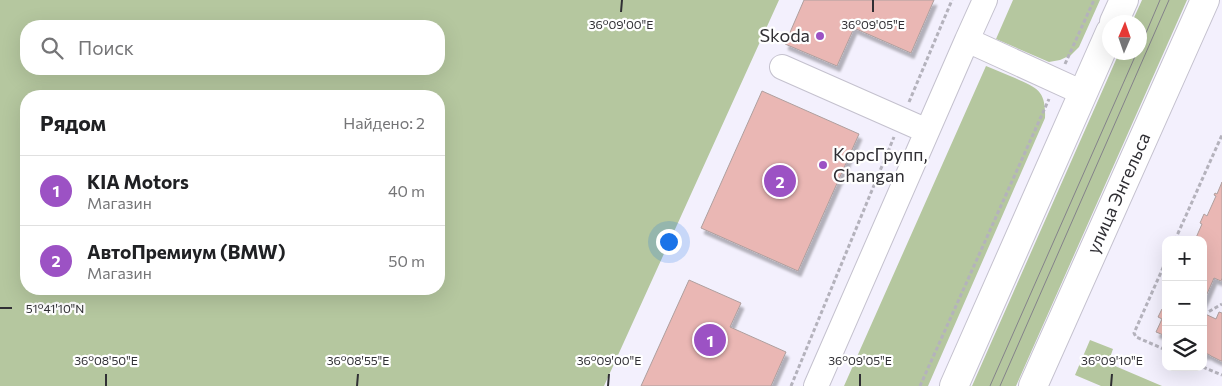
<!DOCTYPE html>
<html lang="ru">
<head>
<meta charset="utf-8">
<style>
	body { margin:0; font-family:Commissioner,sans-serif; background:#f2f2f2; color:#202124 }
	.controls { position:absolute; right:15px; bottom:15px; display:grid; overflow:hidden; border-radius:10px; box-shadow:0 5px 20px #0002 }
	.controls button { width:45px; height:45px; display:grid; place-items:center; padding:0; border:0; border-bottom:1px solid #e0e0e0; background:#fff; color:#202124; font:25px sans-serif }
	.compass { position:absolute; left:1102px; top:15px; width:45px; height:45px; border-radius:50%; background:#fff; box-shadow:0 5px 20px #0002; rotate:2deg }
	.you { position:absolute; left:668px; top:241px; width:18px; height:18px; margin:-12px; border:4px solid #fff; border-radius:50%; background:#1a73e8; box-shadow:0 0 0 8px #1a73e833 }
	.badge { display:grid; place-items:center; width:32px; height:32px; border-radius:50%; background:#9c52c4; color:#fff; font-size:16px; font-weight:700 }
	.pin { position:absolute; translate:-50% -50%; border:2px solid #fff; box-shadow:0 1px 5px #0006 }
	.list { margin:0; padding:0; list-style:none }
	h2 { display:flex; justify-content:space-between; align-items:center; height:65px; margin:0; padding:0 20px; font-size:21px }
	h2 small { font-size:16px; font-weight:400; color:#757577 }
	.list li { display:grid; grid-template-columns:32px 1fr auto; gap:15px; align-items:center; box-sizing:border-box; height:70px; padding:0 20px; border-top:1px solid #e0e0e0 }
	.list b { display:block; font-size:19px; white-space:nowrap }
	.list p { margin:0; font-size:16px; white-space:nowrap; color:#757577 }
	.list em { font-size:16px; font-style:normal; color:#757577 }
	.icon { flex:none; width:28px; height:28px; fill:none; stroke:currentColor; stroke-width:2; stroke-linecap:round; stroke-linejoin:round }
	.map { position:relative; flex:none; width:1222px; height:386px; overflow:hidden }
	.search { position:absolute; background:#fff; box-shadow:0 5px 20px #0002; left:20px; top:20px; width:425px; height:55px; display:flex; align-items:center; gap:12px; box-sizing:border-box; padding:0 18px; border-radius:20px; color:#757577; font-size:19px }
	.panel { position:absolute; background:#fff; box-shadow:0 5px 20px #0002; left:20px; top:90px; width:425px; height:205px; border-radius:20px }
	.map>svg:first-child { display:block }
	.green { fill:#b5c79f; fill-rule:evenodd }
	.building { fill:#eab7b4; stroke:#ae9f9e; filter:url(#shadow) }
	.lines { fill:none; stroke-linecap:round; stroke-linejoin:round }
	.minor-casing { stroke:#c4c1ce; stroke-width:26 }
	.major-casing { stroke:#c4c1ce; stroke-width:30 }
	.path { stroke:#b4b2bc; stroke-width:3; stroke-dasharray:4 2.5; stroke-linecap:butt }
	.minor { stroke:#fff; stroke-width:24 }
	.major { stroke:#fff; stroke-width:28 }
	.tram { stroke:#84828a; stroke-width:1 }
	.ticks { fill:none; stroke:#302f34; stroke-width:2 }
	.poi-dot { fill:#9c52c4; stroke:#fff; stroke-width:2 }
	.labels { text-anchor:middle; stroke-width:4.5; stroke-linejoin:round; paint-order:stroke }
	.poi-label { font-size:18px; fill:#302f34; stroke:#fff; text-anchor:end }
	.street-label { font-size:18px; fill:#302f34; stroke:#fff }
	.ticks-label { font-size:12px; text-anchor:middle; fill:#302f34; stroke:#fff; stroke-width:4.5; stroke-linejoin:round; paint-order:stroke }
</style>
</head>
<body>
<div class="map">
<svg width="1222" height="386" viewBox="0 0 1222 386">
	<defs>
		<filter id="shadow"><feDropShadow dx="3" dy="5.5" stdDeviation="1" flood-color="#0004"/></filter>
	</defs>
	<rect width="100%" height="100%" fill="#f3f0fd"/>
	<path class="green" d="M0 0H779L604 386H0ZM26 26H439V69H26ZM26 96H439V289H26Z
		M1013 0H1100L1079 47 1071 55 1060 60 1049 62 996 39Z
		M1142 0H1187L1016 386H972L1119 53 1140 52V22H1132Z
		M986 66C996 70 1005 74 1015 78 1038 88 1046 91 1045 118L928 386H844Z
		M1090 340 1113 349 1108 363 1162 386H1101L1075 375Z"/>
	<path class="building" d="M804 0H934L911 53 854 28 837 66 785 44Z
		M762 91 859 134 798 271 701 228Z
		M1222 182V278L1221 281 1214 278 1203 303V240H1195L1202 224 1200 223 1204 214 1207 216 1216 196 1214 195 1215 193 1217 194Z
		M689 280 741 303 730 327 786 352 771 386H641Z
		M1166 308V336L1156 332 1162 319 1158 317 1162 309 1165 310Z
		M1219 312 1222 313V361H1221L1211 356 1208 354H1205L1203 353V313L1216 319Z"/>
	<g class="lines">
		<g class="minor-casing">
			<path id="minor" d="M985 0 967 40 1083 93
				M782 67 927 131
				M816 386 967 40"/>
		</g>
		<g class="major-casing">
			<g id="major">
				<path d="M1114 22 1124 0"/>
				<path d="M954 386 1110 32"/>
				<path id="s1" d="M1033 386 1205 0"/>
			</g>
		</g>
		<path class="path" d="M1065 64 1094 0
			M909 102 952 0
			M1175 240 1222 135
			M1166 261 1134 333 1136 337 1166 350
			M1203 310 1208 312 1222 304
			M1203 367 1222 375
			M791 386 894 137
			M920 386 1049 99"/>
		<use href="#minor" class="minor"/>
		<use href="#major" class="major"/>
		<path class="tram" d="M1140 47 1160 0
			M990 386 1137 52
			M1000 386 1169 0"/>
	</g>
	<path class="ticks" d="M621 12 622 0M873 12V0M0 308H12M106 386V374M357 386 358 374M608 386 609 374M860 386V374M1111 386 1112 374"/>
	<g class="poi-dot">
		<circle cx="820" cy="36" r="5"/>
		<circle cx="823" cy="165" r="5"/>
	</g>
	<g class="labels">
		<g class="poi-label">
			<text x="810" y="42">Skoda</text>
			<text x="833" y="161" text-anchor="start">КорсГрупп,<tspan x="833" dy="21">Changan</tspan></text>
		</g>
		<g class="street-label">
			<text dy="6" stroke="none"><textPath href="#s1" startOffset="211">улица Энгельса</textPath></text>
		</g>
	</g>
	<g class="ticks-label">
		<text x="621" y="29">36°09'00"E</text>
		<text x="873" y="29">36°09'05"E</text>
		<text x="55" y="313">51°41'10"N</text>
		<text x="106" y="365">36°08'50"E</text>
		<text x="358" y="365">36°08'55"E</text>
		<text x="609" y="365">36°09'00"E</text>
		<text x="860" y="365">36°09'05"E</text>
		<text x="1112" y="365">36°09'10"E</text>
	</g>
</svg>
<div class="controls">
<button>+</button>
<button>−</button>
<button><svg class="icon" aria-label="layers" viewBox="0 0 24 24"><path d="M12 4l9 5-9 5-9-5zM3 14l9 5 9-5"/></svg></button>
</div>
<svg class="compass" viewBox="-18 -18 36 36"><path d="M0-13l5 13h-10z" fill="#e53935"/><path d="M0 13l5-13h-10z" fill="#757577"/></svg>
<div class="you"></div>
<div class="pin badge" style="left:710px;top:340px">1</div>
<div class="pin badge" style="left:780px;top:181px">2</div>
<div class="search"><svg class="icon" aria-label="search" viewBox="0 0 24 24"><circle cx="10" cy="10" r="6"/><path d="M15 15l6 6"/></svg>Поиск</div>
<section class="panel">
<h2>Рядом<small>Найдено: 2</small></h2>
<ul class="list">
<li><span class="badge">1</span><div><b>KIA Motors</b><p>Магазин</p></div><em>40 m</em></li>
<li><span class="badge">2</span><div><b>АвтоПремиум (BMW)</b><p>Магазин</p></div><em>50 m</em></li>
</ul>
</section>
</div>
</body>
</html>
